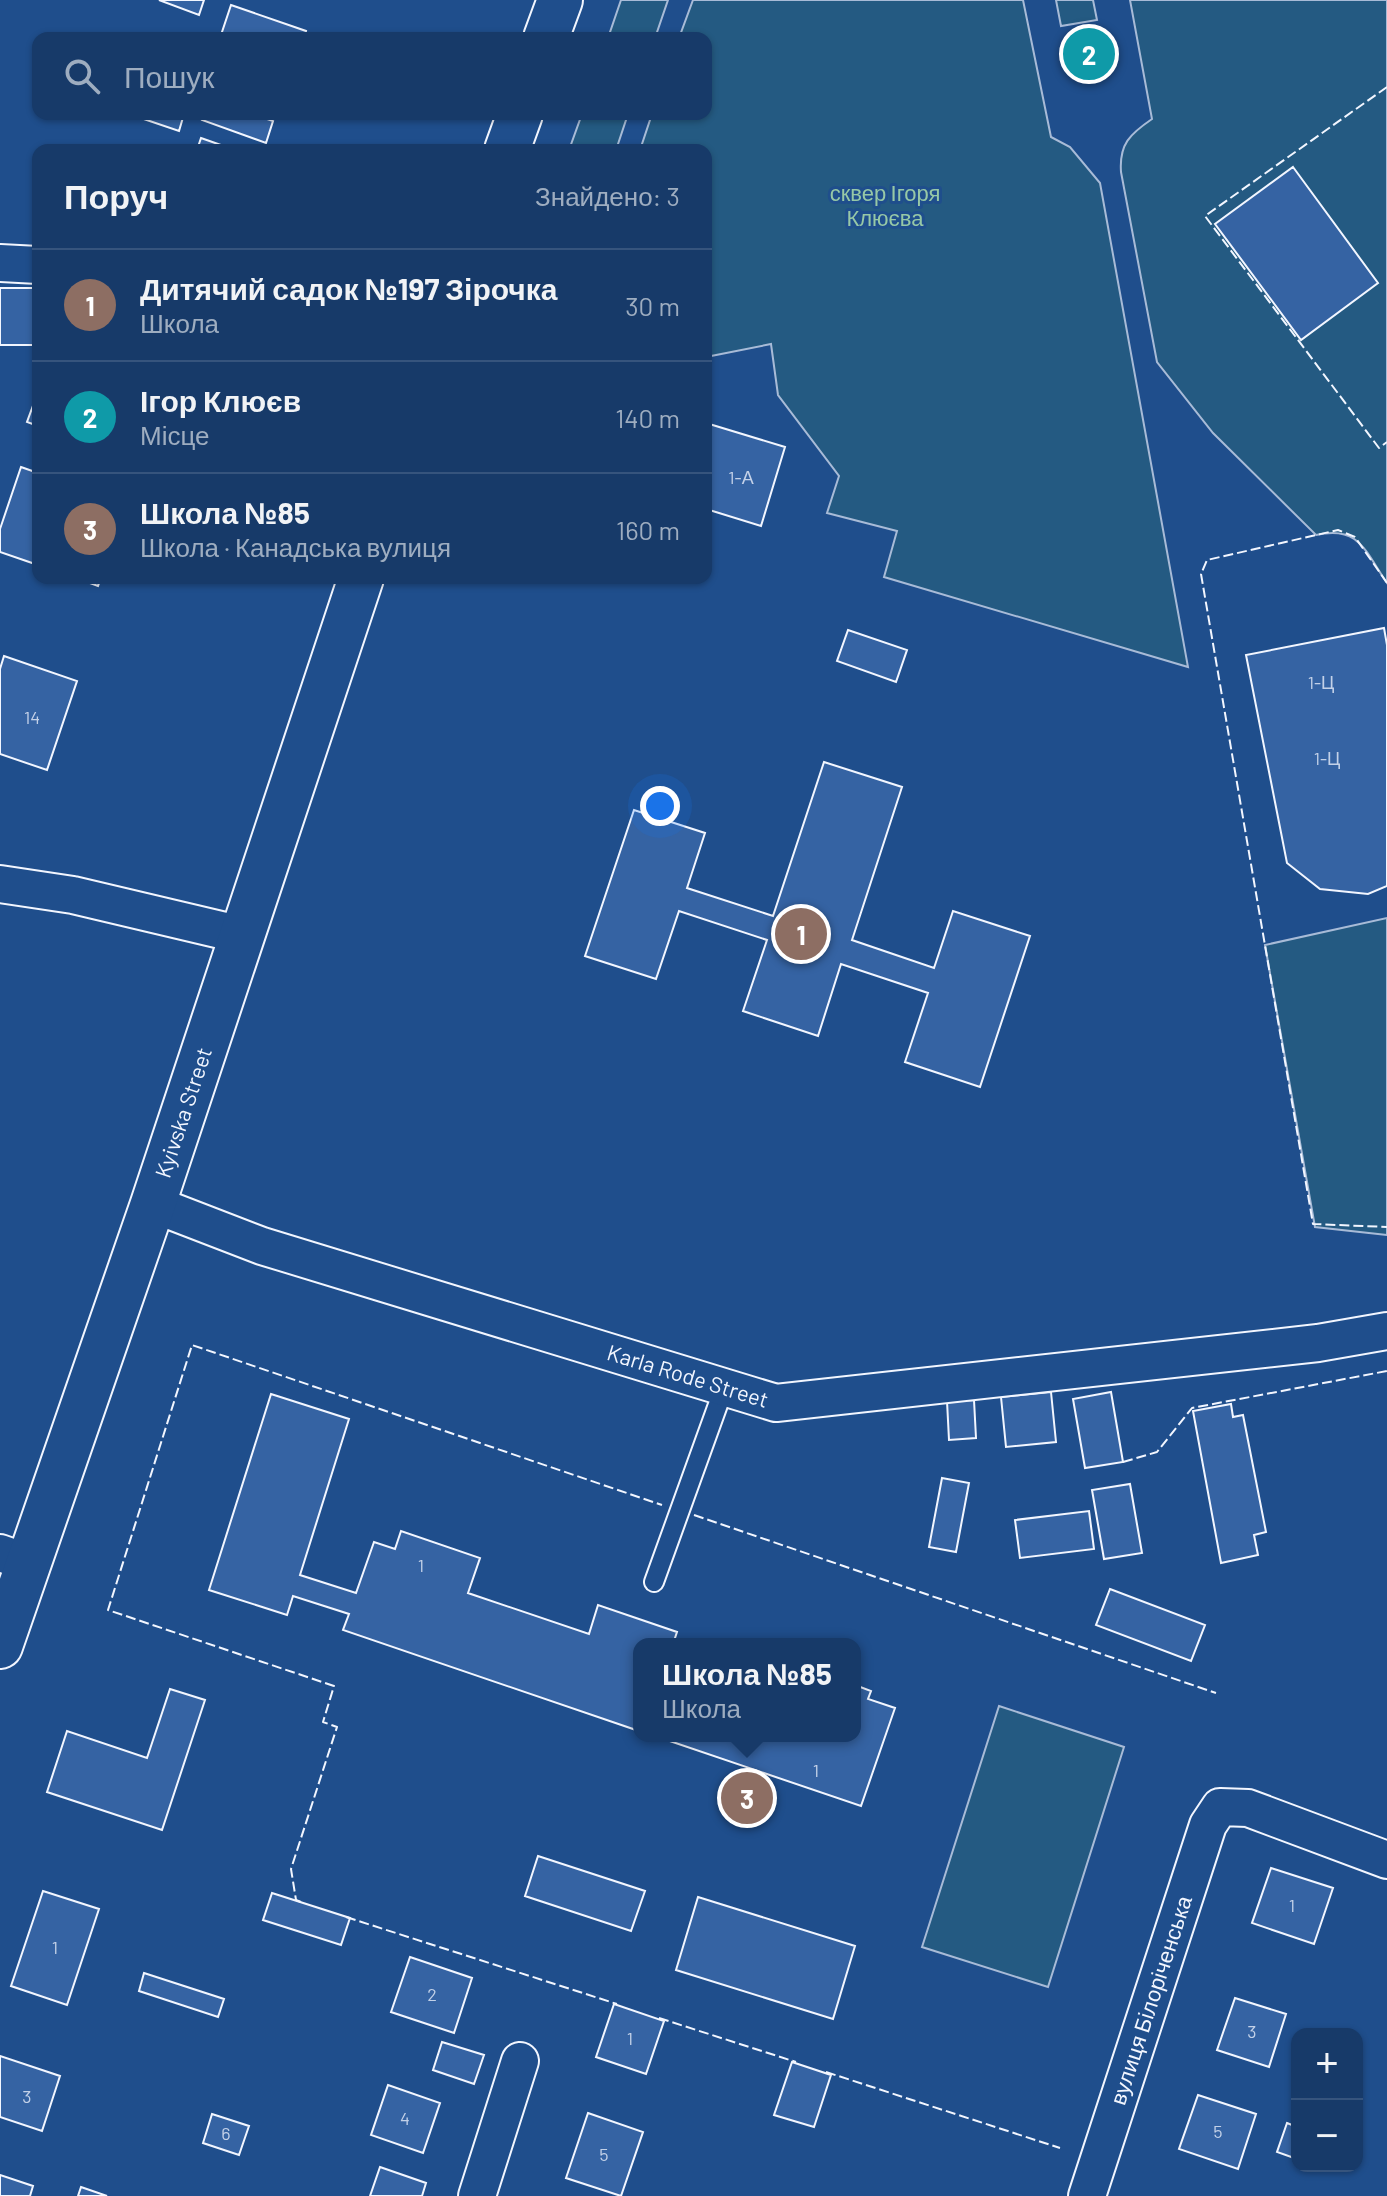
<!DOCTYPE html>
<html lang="uk">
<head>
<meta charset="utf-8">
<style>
	body { margin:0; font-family:Barlow,sans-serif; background:#244571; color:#f1f3f6 }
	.controls { position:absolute; right:24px; bottom:24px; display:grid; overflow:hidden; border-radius:16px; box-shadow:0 2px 6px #0004 }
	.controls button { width:72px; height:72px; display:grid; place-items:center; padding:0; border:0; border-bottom:2px solid #36547d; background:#173a69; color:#f1f3f6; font:40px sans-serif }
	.you { position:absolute; left:660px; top:806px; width:28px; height:28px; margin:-20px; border:6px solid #fff; border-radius:50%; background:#1a73e8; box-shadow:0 0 0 12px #1a73e833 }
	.badge { display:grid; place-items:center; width:52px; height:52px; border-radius:50%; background:#ea580c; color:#fff; font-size:26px; font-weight:700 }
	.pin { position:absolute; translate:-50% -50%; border:4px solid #fff; box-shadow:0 2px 8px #0006 }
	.popup { position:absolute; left:633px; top:1638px; width:228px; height:104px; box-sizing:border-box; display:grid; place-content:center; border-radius:16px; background:#173a69; filter:drop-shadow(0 2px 6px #0005); font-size:26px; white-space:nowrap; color:#9eadc0 }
	.popup b { font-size:30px; color:#f1f3f6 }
	.popup::after { content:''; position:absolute; left:50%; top:100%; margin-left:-16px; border:16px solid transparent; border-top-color:#173a69 }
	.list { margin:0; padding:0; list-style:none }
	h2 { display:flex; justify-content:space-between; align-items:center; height:104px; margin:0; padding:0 32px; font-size:34px }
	h2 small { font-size:26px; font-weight:400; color:#9eadc0 }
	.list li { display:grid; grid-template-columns:52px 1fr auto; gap:24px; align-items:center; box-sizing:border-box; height:112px; padding:0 32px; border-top:2px solid #36547d }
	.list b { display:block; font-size:30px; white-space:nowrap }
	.list p { margin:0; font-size:26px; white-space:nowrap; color:#9eadc0 }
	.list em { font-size:26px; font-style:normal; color:#9eadc0 }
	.icon { flex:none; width:44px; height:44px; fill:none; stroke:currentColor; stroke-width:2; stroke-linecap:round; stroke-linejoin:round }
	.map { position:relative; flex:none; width:1387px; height:2196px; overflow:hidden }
	.search { position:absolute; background:#173a69; box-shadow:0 2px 6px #0004; left:32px; top:32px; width:680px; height:88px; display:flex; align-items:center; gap:20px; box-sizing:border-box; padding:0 28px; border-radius:16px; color:#9eadc0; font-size:30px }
	.panel { position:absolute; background:#173a69; box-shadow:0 2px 6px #0004; left:32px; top:144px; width:680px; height:440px; border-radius:16px }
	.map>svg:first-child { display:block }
	.green { fill:#245a82; stroke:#a8bbd7; stroke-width:2 }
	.building { fill:#3563a3; stroke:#f2f6ff; stroke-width:2 }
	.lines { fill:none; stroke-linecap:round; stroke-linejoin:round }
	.service-casing { stroke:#f2f6ff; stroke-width:22 }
	.minor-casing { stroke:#f2f6ff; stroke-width:40 }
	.trunk-casing { stroke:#f2f6ff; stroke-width:48 }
	.service { stroke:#1f4e8c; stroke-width:18 }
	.minor { stroke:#1f4e8c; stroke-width:36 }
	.trunk { stroke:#1f4e8c; stroke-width:44 }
	.fence { stroke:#f2f6ff; stroke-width:2; stroke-dasharray:10 4; stroke-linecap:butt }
	.labels { text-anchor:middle; stroke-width:6; stroke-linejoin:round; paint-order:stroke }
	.number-label { font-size:18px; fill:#c3d1e8 }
	.park-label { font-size:22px; fill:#97c8a6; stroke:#1f4e8c }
	.street-label { font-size:22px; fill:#f2f6ff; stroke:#1f4e8c }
</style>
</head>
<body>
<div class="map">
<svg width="1387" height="2196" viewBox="0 0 1387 2196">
	<rect width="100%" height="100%" fill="#1f4e8c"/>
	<path class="green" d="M621 0H668L655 38H608Z
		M693 0H1023L1051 137 1070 147 1100 183 1188 667 884 577 897 531 827 513 839 476 778 395 771 344 706 357V150H640L652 114H706V38H679Z
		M1056 0H1093L1097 20 1061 26Z
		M1130 0H1387V583C1365 551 1359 525 1316 535L1213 433 1157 362 1121 172C1119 144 1130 134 1152 119Z
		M582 114H628L616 150H569Z
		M1387 918V1235L1315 1227 1265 945Z
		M999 1706 1124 1747 1048 1987 922 1947Z"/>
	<path class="building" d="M159 0H204L199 15Z
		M231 5 306 31 304 38H220Z
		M129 114H184L179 131Z
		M204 114H253L273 121 266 143 202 120Z
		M201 138 235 150H197Z
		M1293 167 1378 283 1301 340 1215 224Z
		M0 288H38V345H0Z
		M38 392V426L27 422Z
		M706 423 785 447 761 526 706 509Z
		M21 467 38 473V565L0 552V529Z
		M76 578H101L98 586Z
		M1384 628 1387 645V886L1368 894 1320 889 1287 863 1246 655Z
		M848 630 907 650 896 682 837 661Z
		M4 656 77 681 47 770 0 754V669Z
		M824 762 902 787 852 940 934 968 953 911 1030 936 980 1087 905 1062 928 993 841 964 818 1036 743 1011 767 940 679 911 656 979 585 956 634 810 705 833 687 888 773 916Z
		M1051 1392 1056 1442 1006 1447 1001 1397Z
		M1111 1392 1123 1462 1085 1468 1073 1399Z
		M271 1394 349 1419 300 1575 356 1593 374 1542 395 1549 401 1531 480 1558 468 1593 589 1634 598 1605 677 1632 673 1644H639V1731L343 1630 349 1614 293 1596 287 1615 209 1590Z
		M974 1400 976 1438 949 1440 947 1401Z
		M1231 1404 1233 1417 1243 1415 1266 1532 1254 1535 1258 1555 1221 1563 1193 1411Z
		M942 1478 969 1483 956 1552 929 1547Z
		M1130 1484 1142 1553 1104 1559 1092 1490Z
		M1089 1511 1094 1549 1020 1558 1015 1520Z
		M1110 1589 1205 1625 1191 1661 1096 1625Z
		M855 1685 871 1691 868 1699 895 1708 861 1806 655 1736H855Z
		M170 1689 205 1700 162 1830 47 1792 67 1731 147 1758Z
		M538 1856 645 1891 631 1931 525 1896Z
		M1271 1868 1333 1888 1314 1944 1252 1923Z
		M43 1891 99 1909 67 2005 11 1986Z
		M272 1893 350 1918 341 1945 263 1920Z
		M698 1897 855 1946 833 2019 676 1970Z
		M410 1957 472 1978 454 2033 391 2012Z
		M144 1973 224 1999 218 2017 139 1991Z
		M1235 1998 1286 2014 1269 2067 1217 2050Z
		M614 2004 664 2021 646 2074 596 2057Z
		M442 2042 484 2055 474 2084 433 2070Z
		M0 2056 60 2076 42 2131 0 2117Z
		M792 2062 831 2075 814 2127 774 2115Z
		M388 2085 440 2103 423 2153 371 2135Z
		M1198 2095 1256 2114 1238 2169 1179 2149Z
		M588 2113 643 2132 621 2196 566 2178Z
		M212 2114 249 2126 239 2155 203 2143Z
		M1287 2123 1297 2127V2159L1277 2152Z
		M380 2167 426 2183 422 2196H370Z
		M0 2175 33 2186 30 2196H0Z
		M81 2187 107 2196H78Z"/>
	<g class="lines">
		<g class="service-casing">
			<path id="service" d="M654 1582 724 1388"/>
		</g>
		<g class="minor-casing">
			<g id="minor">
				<path d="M0 263 38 265"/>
				<path d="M0 884 73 895 242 935"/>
				<path id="s1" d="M153 1204 262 1246 776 1403 1318 1343 1387 1331"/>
				<path d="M0 1553 28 1563"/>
				<path d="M477 2196 520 2061"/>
				<path id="s2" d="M1087 2196 1208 1825 1220 1807 1248 1808 1387 1860"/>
			</g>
		</g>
		<g class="trunk-casing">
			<g id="trunk">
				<path d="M546 38 560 0"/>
				<path d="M507 150 520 114"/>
				<path id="s3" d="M0 1646 153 1204 361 578"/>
			</g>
		</g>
		<use href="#service" class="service"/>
		<use href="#minor" class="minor"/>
		<use href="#trunk" class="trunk"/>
		<path class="fence" d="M1387 87 1205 216 1379 448 1387 442
			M1387 583 1355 537 1338 530 1207 560 1201 574 1313 1224 1387 1227
			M1123 1462 1157 1452 1192 1408 1387 1371
			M694 1515 1216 1693
			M301 1902 296 1900 291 1869 337 1727 323 1722 334 1686 108 1610 192 1345 662 1505
			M346 1917 617 2004
			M659 2018 796 2062
			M826 2072 1060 2148"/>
	</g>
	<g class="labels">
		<g class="number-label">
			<text x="741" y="484">1-А</text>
			<text x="1321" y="689">1-Ц</text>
			<text x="32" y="724">14</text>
			<text x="1327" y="765">1-Ц</text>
			<text x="421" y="1572">1</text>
			<text x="816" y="1777">1</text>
			<text x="1292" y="1912">1</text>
			<text x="55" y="1954">1</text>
			<text x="432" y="2001">2</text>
			<text x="1252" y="2038">3</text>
			<text x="630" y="2045">1</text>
			<text x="27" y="2103">3</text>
			<text x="405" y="2125">4</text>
			<text x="1218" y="2138">5</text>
			<text x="226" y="2140">6</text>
			<text x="604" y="2161">5</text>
		</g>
		<g class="park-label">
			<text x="885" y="201">сквер Ігоря<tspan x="885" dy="25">Клюєва</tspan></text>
		</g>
		<g class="street-label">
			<text dy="8" stroke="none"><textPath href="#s3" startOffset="564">Kyivska Street</textPath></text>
			<text dy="8" stroke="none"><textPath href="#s1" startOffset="562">Karla Rode Street</textPath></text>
			<text dy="8" stroke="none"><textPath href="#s2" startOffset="206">вулиця Білоріченська</textPath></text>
		</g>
	</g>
</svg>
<div class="controls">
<button>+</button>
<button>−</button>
</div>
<div class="you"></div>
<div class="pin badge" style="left:801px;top:934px;background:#8d6e63">1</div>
<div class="pin badge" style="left:1089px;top:54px;background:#0f9aa8">2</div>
<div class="pin badge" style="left:747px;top:1798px;background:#8d6e63">3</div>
<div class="popup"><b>Школа №85</b>Школа</div>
<div class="search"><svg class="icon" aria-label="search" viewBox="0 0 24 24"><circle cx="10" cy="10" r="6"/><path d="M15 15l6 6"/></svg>Пошук</div>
<section class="panel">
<h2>Поруч<small>Знайдено: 3</small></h2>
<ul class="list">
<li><span class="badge" style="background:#8d6e63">1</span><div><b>Дитячий садок №197 Зірочка</b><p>Школа</p></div><em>30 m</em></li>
<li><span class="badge" style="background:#0f9aa8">2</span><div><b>Ігор Клюєв</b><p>Місце</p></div><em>140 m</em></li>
<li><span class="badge" style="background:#8d6e63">3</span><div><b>Школа №85</b><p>Школа · Канадська вулиця</p></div><em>160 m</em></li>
</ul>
</section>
</div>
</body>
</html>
